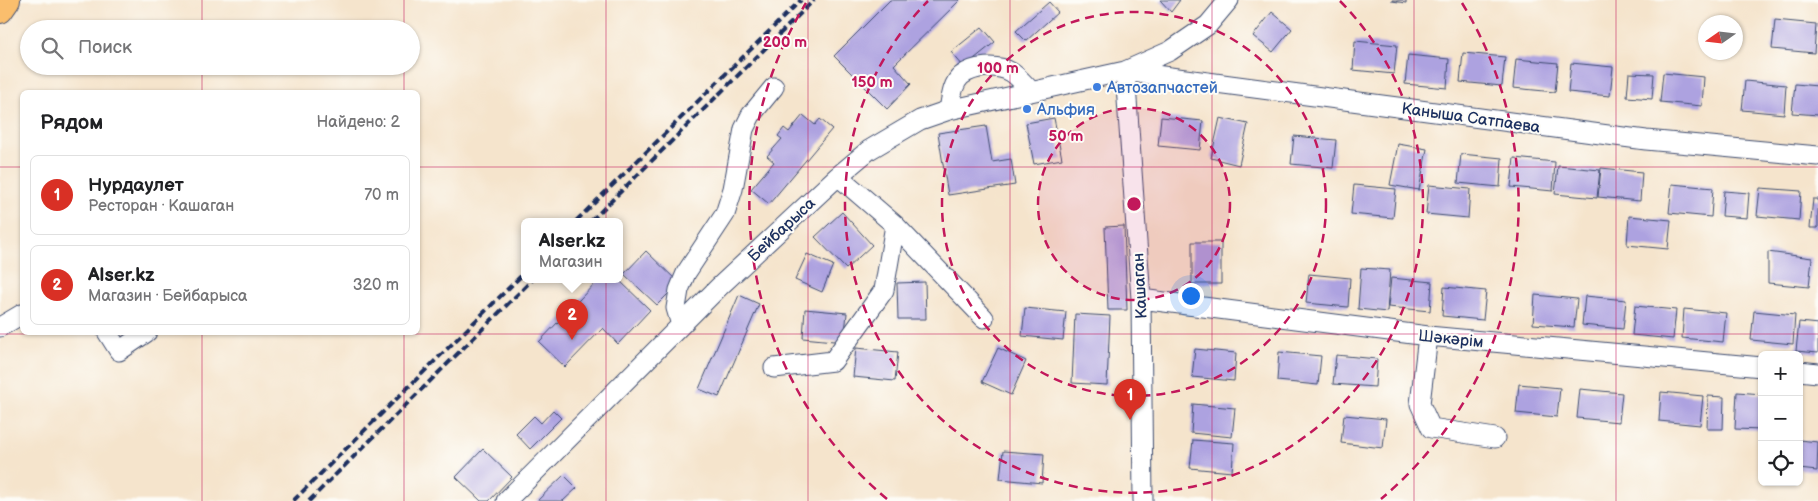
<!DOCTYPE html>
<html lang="ru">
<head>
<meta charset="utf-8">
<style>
	body { margin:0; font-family:"Balsamiq Sans",sans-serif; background:#f6f6f6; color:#202124 }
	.controls { position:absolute; right:15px; bottom:15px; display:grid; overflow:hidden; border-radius:8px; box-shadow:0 1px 4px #0004 }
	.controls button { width:45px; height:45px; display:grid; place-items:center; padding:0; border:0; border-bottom:1px solid #e0e0e0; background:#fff; color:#202124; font:25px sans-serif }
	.compass { position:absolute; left:1698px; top:15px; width:45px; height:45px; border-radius:50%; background:#fff; box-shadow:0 1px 4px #0004; rotate:256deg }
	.you { position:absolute; left:1190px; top:295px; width:18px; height:18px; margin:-12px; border:4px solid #fff; border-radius:50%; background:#1a73e8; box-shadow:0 0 0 8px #1a73e833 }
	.badge { display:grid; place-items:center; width:32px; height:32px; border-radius:50%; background:#d93025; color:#fff; font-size:16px; font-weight:700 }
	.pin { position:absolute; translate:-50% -41px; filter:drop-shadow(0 1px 2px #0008) }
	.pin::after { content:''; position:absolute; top:26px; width:18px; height:15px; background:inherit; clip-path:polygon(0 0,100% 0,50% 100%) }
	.popup { position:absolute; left:521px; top:218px; width:102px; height:65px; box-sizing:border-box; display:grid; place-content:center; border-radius:8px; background:#fff; filter:drop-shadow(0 1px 4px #0005); font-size:16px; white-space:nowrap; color:#757577 }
	.popup b { font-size:19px; color:#202124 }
	.popup::after { content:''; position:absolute; left:50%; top:100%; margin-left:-10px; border:10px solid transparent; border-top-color:#fff }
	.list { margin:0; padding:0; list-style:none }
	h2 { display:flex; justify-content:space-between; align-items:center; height:65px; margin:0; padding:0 20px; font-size:21px }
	h2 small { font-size:16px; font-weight:400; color:#757577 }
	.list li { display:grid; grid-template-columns:32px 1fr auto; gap:15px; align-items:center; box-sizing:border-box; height:80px; margin:0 10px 10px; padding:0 10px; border:1px solid #e0e0e0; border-radius:8px }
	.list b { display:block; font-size:19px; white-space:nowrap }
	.list p { margin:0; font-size:16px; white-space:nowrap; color:#757577 }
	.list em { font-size:16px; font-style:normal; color:#757577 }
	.icon { flex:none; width:28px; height:28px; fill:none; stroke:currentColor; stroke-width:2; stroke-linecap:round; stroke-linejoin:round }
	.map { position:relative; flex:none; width:1818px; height:501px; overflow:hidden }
	.search { position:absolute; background:#fff; box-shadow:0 1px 4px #0004; left:20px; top:20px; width:400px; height:55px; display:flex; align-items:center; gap:12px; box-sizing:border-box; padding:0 18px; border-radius:28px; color:#757577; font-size:19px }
	.panel { position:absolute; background:#fff; box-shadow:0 1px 4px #0004; left:20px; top:90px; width:400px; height:245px; border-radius:8px }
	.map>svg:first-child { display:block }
	.building { fill:#ada2e0 }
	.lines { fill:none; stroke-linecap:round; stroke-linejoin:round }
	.minor-casing { stroke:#3c4a6e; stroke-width:21 }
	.highway-casing { stroke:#3c4a6e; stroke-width:28 }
	.minor { stroke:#fff; stroke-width:19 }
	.highway { stroke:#fabe6d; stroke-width:26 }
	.rail { stroke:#1b2f5e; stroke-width:4; stroke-dasharray:8 4; stroke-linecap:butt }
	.grid { fill:none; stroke:#c2185b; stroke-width:1; stroke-opacity:0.55 }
	.ring { fill:none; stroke:#c2185b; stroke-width:2.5; stroke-dasharray:9 6 }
	.shop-dot { fill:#3f7fe0; stroke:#fdfcf7; stroke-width:2 }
	.labels { text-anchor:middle; stroke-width:4; stroke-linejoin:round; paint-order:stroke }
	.shop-label { font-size:16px; fill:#366cbe; stroke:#fdfcf7; text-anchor:start }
	.street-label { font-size:16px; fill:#1b2f5e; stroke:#fdfcf7 }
	.centre { fill:#c2185b; stroke:#fdfcf7; stroke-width:2.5 }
	.ring-label { font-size:15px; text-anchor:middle; font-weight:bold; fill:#c2185b; stroke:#fdfcf7; stroke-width:4; stroke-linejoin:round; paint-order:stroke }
</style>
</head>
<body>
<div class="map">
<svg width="1818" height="501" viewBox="0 0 1818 501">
	<rect width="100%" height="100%" fill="#fdfcf7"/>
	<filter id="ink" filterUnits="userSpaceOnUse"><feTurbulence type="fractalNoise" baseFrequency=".02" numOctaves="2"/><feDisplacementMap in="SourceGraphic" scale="10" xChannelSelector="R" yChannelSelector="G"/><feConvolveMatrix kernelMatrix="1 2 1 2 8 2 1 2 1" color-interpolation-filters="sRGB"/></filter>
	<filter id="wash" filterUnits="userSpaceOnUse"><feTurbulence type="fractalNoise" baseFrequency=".0096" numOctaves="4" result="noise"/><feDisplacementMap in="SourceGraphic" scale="20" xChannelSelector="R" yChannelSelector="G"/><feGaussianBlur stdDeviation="1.12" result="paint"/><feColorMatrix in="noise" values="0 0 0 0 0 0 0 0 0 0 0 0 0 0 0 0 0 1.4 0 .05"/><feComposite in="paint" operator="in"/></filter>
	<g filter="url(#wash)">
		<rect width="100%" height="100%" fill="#f5e4cc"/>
		<g id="blocks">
			<path class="building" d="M890 0H960L894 65 911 84 887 109 834 56Z
				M1160 0H1180L1171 12Z
				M1392 0H1406V3L1392 1Z
				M1049 2 1058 12 1026 41 1016 31Z
				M1272 12 1292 29 1273 52 1253 36Z
				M1775 20 1816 24 1814 53 1772 49Z
				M982 27 995 42 964 67 951 52Z
				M1355 41 1397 45 1394 74 1353 70Z
				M1463 53 1505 57 1502 86 1460 82Z
				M1408 55 1449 59 1447 88 1405 84Z
				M1516 59 1558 63 1555 92 1513 88Z
				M1571 63 1613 67 1610 96 1568 92Z
				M1629 73 1654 74 1652 99 1627 97Z
				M1663 73 1704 77 1702 106 1660 102Z
				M1745 81 1786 85 1784 114 1742 110Z
				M1795 84 1818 86V115L1792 113Z
				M803 115 815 125 820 119 832 129 769 204 751 189 774 162 767 156 782 139 778 136 784 128 789 132Z
				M1161 117 1203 121 1200 150 1158 146Z
				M1054 118 1062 159 1034 164 1026 123Z
				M1220 118 1248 124 1239 165 1211 158Z
				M986 126 992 162 1011 159 1015 185 948 195 938 133Z
				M1294 136 1336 140 1333 168 1291 164Z
				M1398 144 1427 149 1419 190 1390 185Z
				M1461 154 1502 158 1500 187 1458 183Z
				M1514 158 1555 162 1553 191 1511 187Z
				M1558 166 1600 170 1597 198 1555 194Z
				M1601 168 1642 172 1640 201 1598 197Z
				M1672 184 1713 188 1711 217 1669 213Z
				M1354 185 1396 189 1393 218 1351 214Z
				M1429 185 1470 189 1468 218 1426 214Z
				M1760 188 1801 191 1799 220 1757 216Z
				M1724 191 1749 193 1747 218 1722 216Z
				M1813 199H1818V228H1810Z
				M842 212 872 245 846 269 815 237Z
				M1629 216 1671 220 1668 249 1627 245Z
				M1124 226 1127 310H1108L1105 227Z
				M1192 242H1221V284H1192Z
				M646 251 679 283 657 305 624 274Z
				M1768 252 1812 258 1809 287 1768 283Z
				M807 254 833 265 822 292 795 280Z
				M1361 268 1390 270 1387 312 1358 309Z
				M1309 274 1350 278 1348 307 1306 303Z
				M1391 278 1432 282 1430 311 1388 307Z
				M599 279H618L650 310 618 344 603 328 565 367 539 342Z
				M925 282 926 319H898L897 283Z
				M1444 287 1486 291 1483 320 1442 316Z
				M739 295 759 304 719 397 699 389Z
				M1535 295 1577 299 1574 327 1533 324Z
				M1585 296 1626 300 1623 329 1582 325Z
				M1635 306 1676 310 1673 339 1632 335Z
				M1025 308 1066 312 1063 340 1022 336Z
				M805 309 847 313 844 342 803 338Z
				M1684 309 1726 313 1723 342 1682 338Z
				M1754 311 1795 315 1793 344 1751 340Z
				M1075 314 1110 316 1107 385 1072 383Z
				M1799 322 1818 324V353L1796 351Z
				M856 348 898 352 895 381 853 377Z
				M998 348 1026 361 1011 395 982 382Z
				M1195 349 1236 353 1234 381 1192 377Z
				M1279 352 1321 356 1318 385 1277 381Z
				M1336 355 1377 359 1375 387 1333 384Z
				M1519 384 1560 388 1557 417 1516 413Z
				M1580 389 1622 393 1619 422 1577 418Z
				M1661 392 1703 396 1700 425 1659 421Z
				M1737 392 1762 394V430L1735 429Z
				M1708 396 1724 397 1723 429H1707Z
				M1193 404 1235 408 1232 437 1191 433Z
				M553 410 561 418 530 449 516 434 534 416 541 423Z
				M1344 415 1386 419 1383 448 1341 443Z
				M1193 440 1234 443 1232 472 1190 468Z
				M1799 440 1818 442 1817 471 1799 469Z
				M483 449 512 477 489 501H481L456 477Z
				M1003 451 1044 454 1042 483 1000 479Z
				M564 475 577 488 563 501H537Z"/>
		</g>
	</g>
	<g filter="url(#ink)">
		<use href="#blocks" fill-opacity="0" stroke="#3c4a6e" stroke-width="1"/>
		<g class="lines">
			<g class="minor-casing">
				<path id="minor" d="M1125 71 1646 140 1818 156
					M1125 71 1141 299 1143 501
					M949 110C951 99 952 84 961 76 973 66 997 64 1011 72 1018 76 1025 85 1031 91
					M838 176 895 225 984 318
					M1141 299 1428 336 1762 367
					M681 325 676 308 679 290 686 273 725 214 733 189 744 129 751 115 774 87
					M0 327 22 314
					M107 332 119 351 147 332
					M1428 336 1420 404 1431 428 1495 438
					M774 368 833 361 884 290 895 225
					M1799 371 1818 373
					M506 501 719 287 838 176 869 150 920 120 949 110 1125 71 1170 51 1208 25 1229 0"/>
			</g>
			<g class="highway-casing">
				<path id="highway" d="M0 10 7 0"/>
			</g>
			<use href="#minor" class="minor"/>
			<use href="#highway" class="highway"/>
			<path class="rail" d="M576 221 801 0
				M591 221 814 0
				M293 501 524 273
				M309 501 533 279"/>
		</g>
	</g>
	<path class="grid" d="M202 0V29M404 0V29M606 0V501M808 0V501M1010 0V501M1212 0V501M1414 0V501M1616 0V501M202 66V92M404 66V92M0 167H22M418 167H1818M202 332V501M404 332V501M0 334H1818"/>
	<circle cx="1134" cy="204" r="96" fill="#c2185b" fill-opacity=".12"/>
	<g class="ring">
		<circle cx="1134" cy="204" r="96"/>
		<circle cx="1134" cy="204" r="192"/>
		<path d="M1340 1A289 289 0 1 1 928 1"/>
		<path d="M887 499A385 385 0 0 1 806 3M1462 3A385 385 0 0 1 1381 499"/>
	</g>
	<g class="shop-dot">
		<circle cx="1097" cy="87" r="5"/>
		<circle cx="1027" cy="109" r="5"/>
	</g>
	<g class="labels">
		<g class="shop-label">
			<text x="1107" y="93">Автозапчастей</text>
			<text x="1037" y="115">Альфия</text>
		</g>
		<g class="street-label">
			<text transform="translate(1471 117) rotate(8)" y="6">Каныша Сатпаева</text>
			<text transform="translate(781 229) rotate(-43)" y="6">Бейбарыса</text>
			<text transform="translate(1139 286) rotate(-93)" y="6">Кашаган</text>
			<text transform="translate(1451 338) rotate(6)" y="6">Шәкәрім</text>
		</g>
	</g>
	<circle cx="1134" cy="204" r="8" class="centre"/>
	<g class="ring-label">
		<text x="785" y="47">200 m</text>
		<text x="998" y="73">100 m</text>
		<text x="872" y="87">150 m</text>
		<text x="1066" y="141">50 m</text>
	</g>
</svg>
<div class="controls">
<button>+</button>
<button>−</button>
<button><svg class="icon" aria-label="locate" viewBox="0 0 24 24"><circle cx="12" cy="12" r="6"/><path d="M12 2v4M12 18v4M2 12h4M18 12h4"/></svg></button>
</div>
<svg class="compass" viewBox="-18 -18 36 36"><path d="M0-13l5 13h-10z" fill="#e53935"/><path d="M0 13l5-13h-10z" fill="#757577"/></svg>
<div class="you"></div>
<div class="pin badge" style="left:1130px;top:420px">1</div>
<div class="pin badge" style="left:572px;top:340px">2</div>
<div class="popup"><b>Alser.kz</b>Магазин</div>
<div class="search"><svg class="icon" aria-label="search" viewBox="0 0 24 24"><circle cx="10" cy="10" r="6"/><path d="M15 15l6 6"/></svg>Поиск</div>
<section class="panel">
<h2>Рядом<small>Найдено: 2</small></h2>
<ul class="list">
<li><span class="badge">1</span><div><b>Нурдаулет</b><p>Ресторан · Кашаган</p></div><em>70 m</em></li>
<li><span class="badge">2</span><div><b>Alser.kz</b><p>Магазин · Бейбарыса</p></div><em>320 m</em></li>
</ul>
</section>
</div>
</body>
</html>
